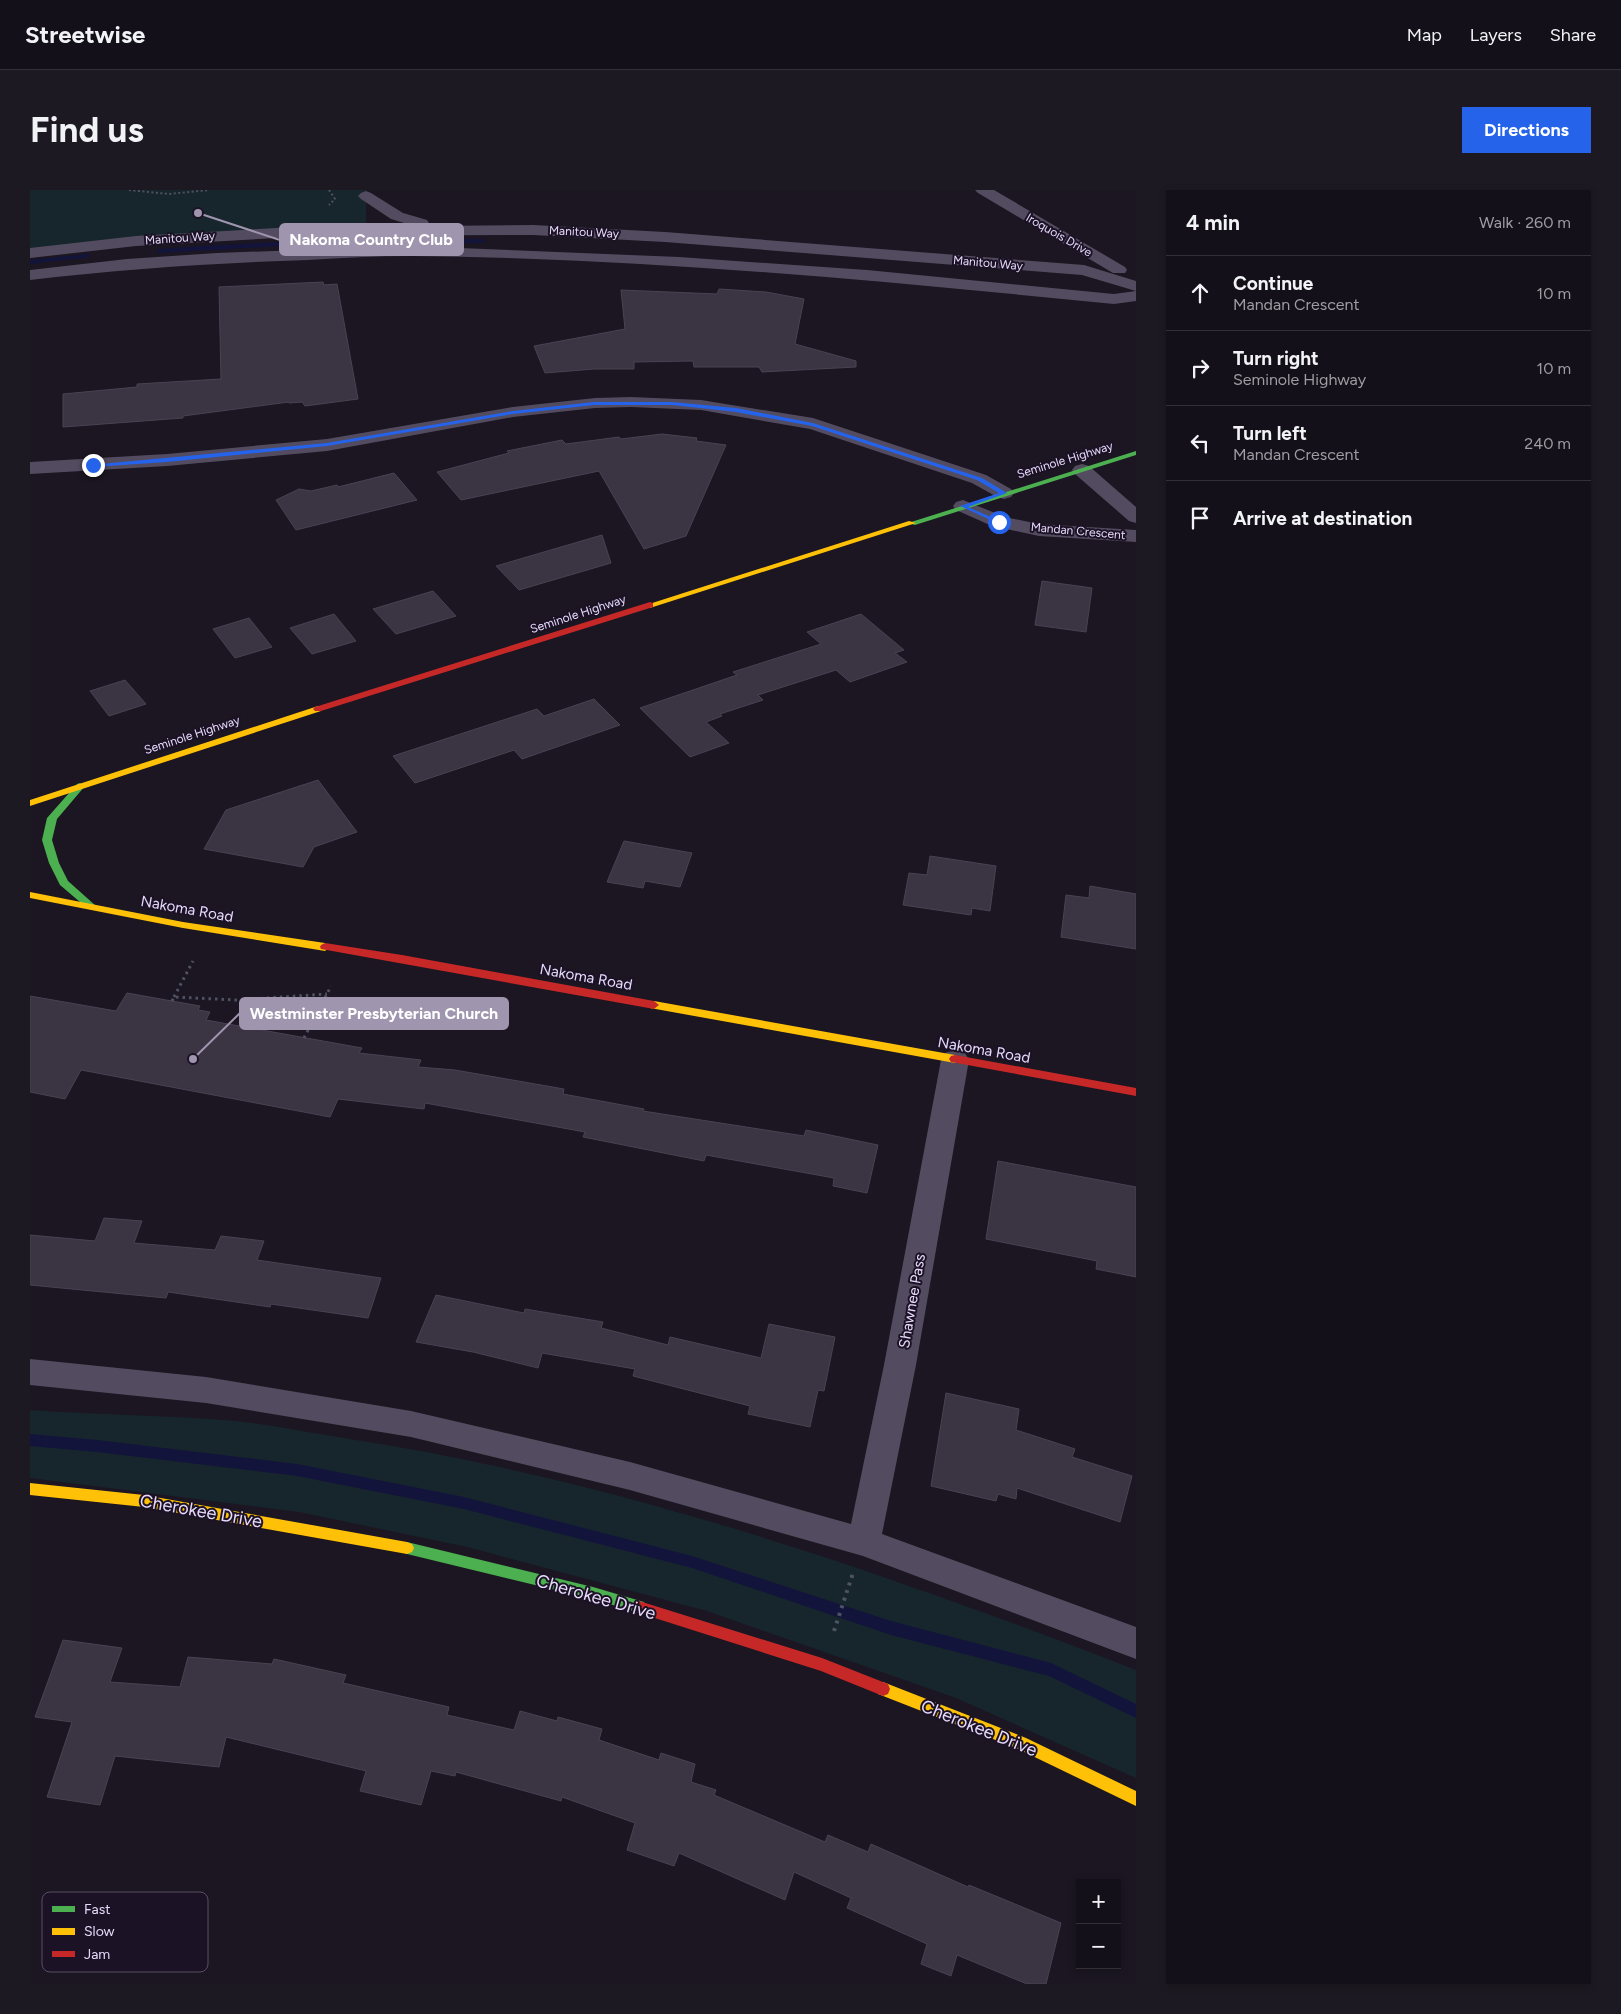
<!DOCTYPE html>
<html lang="en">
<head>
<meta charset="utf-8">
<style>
	body { margin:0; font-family:Figtree,sans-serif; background:#1d1922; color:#f1f3f6 }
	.controls { position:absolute; right:15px; bottom:15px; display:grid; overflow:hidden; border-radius:0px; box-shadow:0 2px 8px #0003 }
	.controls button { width:45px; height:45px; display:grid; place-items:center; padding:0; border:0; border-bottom:1px solid #333038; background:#141019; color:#f1f3f6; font:25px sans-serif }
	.stop { position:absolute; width:15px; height:15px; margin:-11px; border:4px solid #2563eb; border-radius:50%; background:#fff }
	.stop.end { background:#2563eb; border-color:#fff; box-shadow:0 1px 5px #0008 }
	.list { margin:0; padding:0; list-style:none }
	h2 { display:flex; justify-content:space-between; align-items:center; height:65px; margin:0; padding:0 20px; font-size:21px }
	h2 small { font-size:16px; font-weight:400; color:#9d9da2 }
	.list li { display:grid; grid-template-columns:32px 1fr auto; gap:15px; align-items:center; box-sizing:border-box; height:75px; padding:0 20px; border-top:1px solid #333038 }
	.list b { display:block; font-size:19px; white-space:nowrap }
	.list p { margin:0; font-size:16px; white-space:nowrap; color:#9d9da2 }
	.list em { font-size:16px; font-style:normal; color:#9d9da2 }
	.icon { flex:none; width:28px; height:28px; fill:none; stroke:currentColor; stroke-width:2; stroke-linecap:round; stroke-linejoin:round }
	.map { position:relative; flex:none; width:1106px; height:1794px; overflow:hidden; border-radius:0px }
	header { display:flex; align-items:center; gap:30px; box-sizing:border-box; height:70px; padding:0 25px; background:#141019; border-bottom:1px solid #333038 }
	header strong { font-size:24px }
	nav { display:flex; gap:28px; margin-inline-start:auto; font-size:18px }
	.intro { display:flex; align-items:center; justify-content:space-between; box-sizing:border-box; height:120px; padding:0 30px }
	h1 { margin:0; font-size:35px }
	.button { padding:12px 22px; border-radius:0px; background:#2563eb; color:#fff; font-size:18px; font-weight:700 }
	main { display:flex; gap:30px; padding:0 30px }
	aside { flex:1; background:#141019; border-radius:0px; box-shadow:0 2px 8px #0003 }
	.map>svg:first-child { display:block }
	.green { fill:#17262c }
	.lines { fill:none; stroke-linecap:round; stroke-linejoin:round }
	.stream { fill:#12143c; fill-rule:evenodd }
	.building { fill:#3b3442; stroke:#4a4253 }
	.path-far2 { stroke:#4e5262; stroke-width:2; stroke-dasharray:2 2.5; stroke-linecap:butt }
	.path-far1 { stroke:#4e5262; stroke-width:3; stroke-dasharray:2.5 4; stroke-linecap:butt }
	.path { stroke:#4e5262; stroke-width:4; stroke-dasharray:3 5; stroke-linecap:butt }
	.street { fill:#534c60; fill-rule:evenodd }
	.fast { fill:#4caf50; fill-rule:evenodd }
	.slow { fill:#ffc107; fill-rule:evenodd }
	.jam { fill:#c62828; fill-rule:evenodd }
	.route { fill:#2563eb }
	.labels { text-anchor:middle; stroke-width:4; stroke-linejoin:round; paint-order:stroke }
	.far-street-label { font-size:12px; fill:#e7dafb; stroke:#1b1225 }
	.street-label { font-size:15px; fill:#e7dafb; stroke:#1b1225 }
	.near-street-label { font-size:18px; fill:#e7dafb; stroke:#1b1225 }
	.key { fill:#1b1225; stroke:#584e65; stroke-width:1 }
	.key-label { font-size:14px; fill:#e7dafb }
	.leader { fill:none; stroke:#a095af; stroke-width:2 }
	.callout-dot { fill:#a095af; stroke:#1b1225; stroke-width:2 }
	.callout { fill:#a095af; stroke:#a095af; stroke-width:2 }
	.callout-label { font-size:16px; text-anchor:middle; font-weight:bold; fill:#fff }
</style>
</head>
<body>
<header>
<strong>Streetwise</strong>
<nav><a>Map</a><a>Layers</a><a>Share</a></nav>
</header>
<div class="intro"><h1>Find us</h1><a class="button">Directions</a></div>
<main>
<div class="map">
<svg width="1106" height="1794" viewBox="0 0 1106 1794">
	<rect width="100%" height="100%" fill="#1b1621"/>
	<path class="green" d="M0 0H336V40L0 63Z
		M0 1220C69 1225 138 1225 206 1231 244 1235 282 1243 320 1249 591 1291 851 1381 1106 1480V1588L926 1508 677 1421 437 1357 269 1322 0 1288Z"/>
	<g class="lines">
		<path class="stream" d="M412 49H452L455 51 452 53 290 54 129 63 126 61 129 59C223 52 317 49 412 49Z
			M58 64 60 65V67L0 74V70Z
			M0 1244 67 1250 267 1274 434 1307 662 1366 861 1431 1021 1473 1106 1514V1528L1019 1486 861 1445 662 1378 434 1319 267 1286 67 1262 0 1256Z"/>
	</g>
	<path class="building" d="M293 92 294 95 307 94 328 209 275 216 272 212 259 213V212L153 226V228L33 237V204L107 197V194L191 189 189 97Z
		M689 99 736 102 774 109 765 154 826 171V177L732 182 729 177H664L663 171 604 172V179H564L515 183 504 156 595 139 591 100 687 104Z
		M632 244 667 248 666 251 696 255 656 346 614 359 569 281 431 310 407 282 479 263 477 261 532 250 536 254 589 247 591 249Z
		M364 283 387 310 266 340 246 310 269 299 281 301 307 295 308 297Z
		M572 345 581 373 489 400 466 376Z
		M1012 391 1062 398 1056 442 1005 435Z
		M403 401 426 426 366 444 343 419Z
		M304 424 326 451 282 464 260 438Z
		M831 424 874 460 865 463 877 472 820 492 806 480 728 505 733 510 690 524 692 526 676 532 699 553 660 567 610 518 707 485 703 482 791 454 777 442Z
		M219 428 242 457 205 468 183 439Z
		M95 490 116 514 79 526 60 501Z
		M564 509 590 535 492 569 484 560 385 593 363 566 507 519 514 526Z
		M288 590 327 642 284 657 273 677 174 659 196 620Z
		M594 651 662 663 650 697 615 691 613 698 577 692Z
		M900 666 966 676 960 721 942 718 941 725 873 715 879 683 897 685Z
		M1060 696 1106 704V759L1031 747 1036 705 1059 708Z
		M97 803 170 816 168 820 180 822 176 830 332 858 329 863 391 870 388 877 425 880 534 899 533 904 614 919 613 921 774 946 776 940 848 955 843 977 837 1003 803 996 804 988 676 965 674 971 553 947 555 942 395 913 394 919 308 909 300 927 51 880 35 909 0 902V806L86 821Z
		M968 971 1106 997V1087L1066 1079 1067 1071 956 1049Z
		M74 1028 112 1031 104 1053 185 1060 191 1046 234 1051 227 1070 351 1088 338 1128 241 1114 240 1117 138 1102 136 1108 0 1095V1045L65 1051Z
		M406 1105 494 1123 495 1119 573 1132 571 1138 638 1155 640 1147 731 1168 739 1134 805 1147 794 1201 788 1200 780 1237 718 1224 720 1216 603 1186 605 1179 512 1163 508 1178 443 1162 386 1152Z
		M916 1203 989 1219 986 1240 1045 1259 1042 1267 1102 1286 1090 1332 987 1298 986 1309 968 1304 966 1311 901 1296Z
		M33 1450 92 1458 80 1492 150 1497 158 1467 242 1474 244 1469 316 1485 313 1493 419 1517 417 1525 484 1540 490 1521 527 1531 528 1527 572 1539 569 1550 629 1570 631 1563 665 1574 661 1592 686 1600 684 1605 795 1652 798 1645 838 1662 841 1654 938 1697 939 1695 1031 1733 1016 1794H997L927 1765 921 1786 891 1774 897 1754 817 1718 821 1708 764 1682 755 1710 649 1663 644 1676 597 1660 605 1633 532 1607 531 1611 426 1582 425 1586 401 1581 391 1615 330 1601 336 1581 196 1547 189 1577 85 1566 70 1615 17 1607 42 1532 5 1527Z"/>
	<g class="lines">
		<path class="path-far2" d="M99 0 139 4 179 0
			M299 0 305 9 299 15"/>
		<path class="path-far1" d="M144 807 163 771
			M142 811 144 807 206 810 297 804
			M274 848 301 796"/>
		<path class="path" d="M804 1441 823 1383"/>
		<path class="street" d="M945 0H964L1095 77 1097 80 1095 83H1083L948 3Z
			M336 1 341 3 373 23 397 30 399 33 397 36 503 35 635 42 1054 75 1106 91V101L1052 85 635 52 503 45 281 46 106 56 0 68V58L106 46 281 36H384L361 29 331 9 328 6 331 3Z
			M379 56 649 67 837 80 1084 104 1106 101V111L1084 114C851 91 616 68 381 66 347 66 312 68 278 70 185 73 93 79 0 90V80L97 69 187 63Z
			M601 207 671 210 783 228 956 285 981 299 984 303 981 307 974 309 967 307 942 293 780 239 671 220 601 217 565 218 483 227 297 261 137 276 0 284V272L137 264 297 249 483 217 565 208Z
			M1052 274 1059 276 1106 317V333L1099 331 1045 284 1042 280 1045 276Z
			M933 310 975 327 1009 334 1106 340V352L1009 346 962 336 926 320 923 316 926 312Z
			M925 860 935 863 939 870 886 1175 852 1344 1106 1437V1469L833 1366 600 1300 381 1247 176 1213 0 1195V1169L176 1187 381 1221 600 1272 821 1334 854 1175 911 870 915 863Z"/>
		<path class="fast" d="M1106 261V265L885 335 878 333Z
			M50 593 55 596 27 629 22 650 29 673 38 691 66 716 61 719 57 718 30 695 19 673 12 650 17 628 47 594Z
			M377 1352 563 1397 614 1412 616 1417 614 1422 609 1423 563 1409 377 1364 372 1362 370 1358 372 1354Z"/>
		<path class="slow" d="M879 331 886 333 623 417 620 418 616 415Z
			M288 516 291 517V521L0 616V610Z
			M0 702 153 732 295 753 300 757 295 761 153 738 0 708Z
			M624 811 925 865 931 869 925 873 620 818 619 815 620 812Z
			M0 1293 114 1305 377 1352 382 1354 384 1358 382 1362 377 1364 114 1317 0 1305Z
			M853 1492 996 1548 1106 1601V1616L986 1558 848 1504 846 1499 848 1494Z"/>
		<path class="jam" d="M620 412 623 413V417L291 521H285L283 519 285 517Z
			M295 753 372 765 624 811 629 815 624 819 291 759 290 757 291 755Z
			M925 865 1106 898V906L921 872 919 869 921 866Z
			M609 1411 792 1468 858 1494 860 1499 858 1504 853 1506 791 1481 609 1423 604 1422 602 1417 604 1412Z"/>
	</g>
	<path class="route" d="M564 212H642L706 218 783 233 952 288 977 303 938 317 972 332 967 333 930 316 969 303 947 290 782 236 706 222 642 215H564L483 224 297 256 137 272 63 277 60 275 297 253 483 221Z"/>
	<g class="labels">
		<g class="far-street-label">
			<text transform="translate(554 42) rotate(3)" y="4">Manitou Way</text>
			<text transform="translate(1029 45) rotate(30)" y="4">Iroquois Drive</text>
			<text transform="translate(150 48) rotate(-4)" y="4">Manitou Way</text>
			<text transform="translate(958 73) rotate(5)" y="4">Manitou Way</text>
			<text transform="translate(1035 270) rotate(-17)" y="4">Seminole Highway</text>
			<text transform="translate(1048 341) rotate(5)" y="4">Mandan Crescent</text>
			<text transform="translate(548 424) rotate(-18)" y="4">Seminole Highway</text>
			<text transform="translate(162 545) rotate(-18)" y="4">Seminole Highway</text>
		</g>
		<g class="street-label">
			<text transform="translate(157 719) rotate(10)" y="5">Nakoma Road</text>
			<text transform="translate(556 787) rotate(10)" y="5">Nakoma Road</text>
			<text transform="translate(954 860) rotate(10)" y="5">Nakoma Road</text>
			<text transform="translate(882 1111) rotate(-80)" y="5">Shawnee Pass</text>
		</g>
		<g class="near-street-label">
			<text transform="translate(171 1321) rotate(10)" y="6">Cherokee Drive</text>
			<text transform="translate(566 1407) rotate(16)" y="6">Cherokee Drive</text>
			<text transform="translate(949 1538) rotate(22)" y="6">Cherokee Drive</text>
		</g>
	</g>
	<rect x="12" y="1702" width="166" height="80" rx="8" class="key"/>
	<rect x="22" y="1716" width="23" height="6" fill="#4caf50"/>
	<rect x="22" y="1738" width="23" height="7" fill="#ffc107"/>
	<rect x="22" y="1761" width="23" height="6" fill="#c62828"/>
	<g class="key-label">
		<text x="54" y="1724">Fast</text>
		<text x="54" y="1746">Slow</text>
		<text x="54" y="1769">Jam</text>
	</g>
	<path class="leader" d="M168 23L250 50M163 869L210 823"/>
	<g class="callout-dot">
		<circle cx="168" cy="23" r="5"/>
		<circle cx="163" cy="869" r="5"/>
	</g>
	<g class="callout">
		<rect x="250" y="34" width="183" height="31" rx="5"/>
		<rect x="210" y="808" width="268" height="31" rx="5"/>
	</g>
	<g class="callout-label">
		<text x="341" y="55">Nakoma Country Club</text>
		<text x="344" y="829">Westminster Presbyterian Church</text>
	</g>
</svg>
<div class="controls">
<button>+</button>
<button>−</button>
</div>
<div class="stop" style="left:969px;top:332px"></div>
<div class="stop end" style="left:63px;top:275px"></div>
</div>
<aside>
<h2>4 min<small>Walk · 260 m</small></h2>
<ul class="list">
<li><svg class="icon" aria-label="ahead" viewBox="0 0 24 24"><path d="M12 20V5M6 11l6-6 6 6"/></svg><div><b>Continue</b><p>Mandan Crescent</p></div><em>10 m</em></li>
<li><svg class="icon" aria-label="right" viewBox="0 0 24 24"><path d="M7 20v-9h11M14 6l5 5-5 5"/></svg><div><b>Turn right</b><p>Seminole Highway</p></div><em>10 m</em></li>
<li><svg class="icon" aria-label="left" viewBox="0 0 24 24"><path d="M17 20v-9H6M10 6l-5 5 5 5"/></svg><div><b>Turn left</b><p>Mandan Crescent</p></div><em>240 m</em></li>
<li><svg class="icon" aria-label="arrive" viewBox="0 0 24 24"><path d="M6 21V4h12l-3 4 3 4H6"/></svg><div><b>Arrive at destination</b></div></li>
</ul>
</aside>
</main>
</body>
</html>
